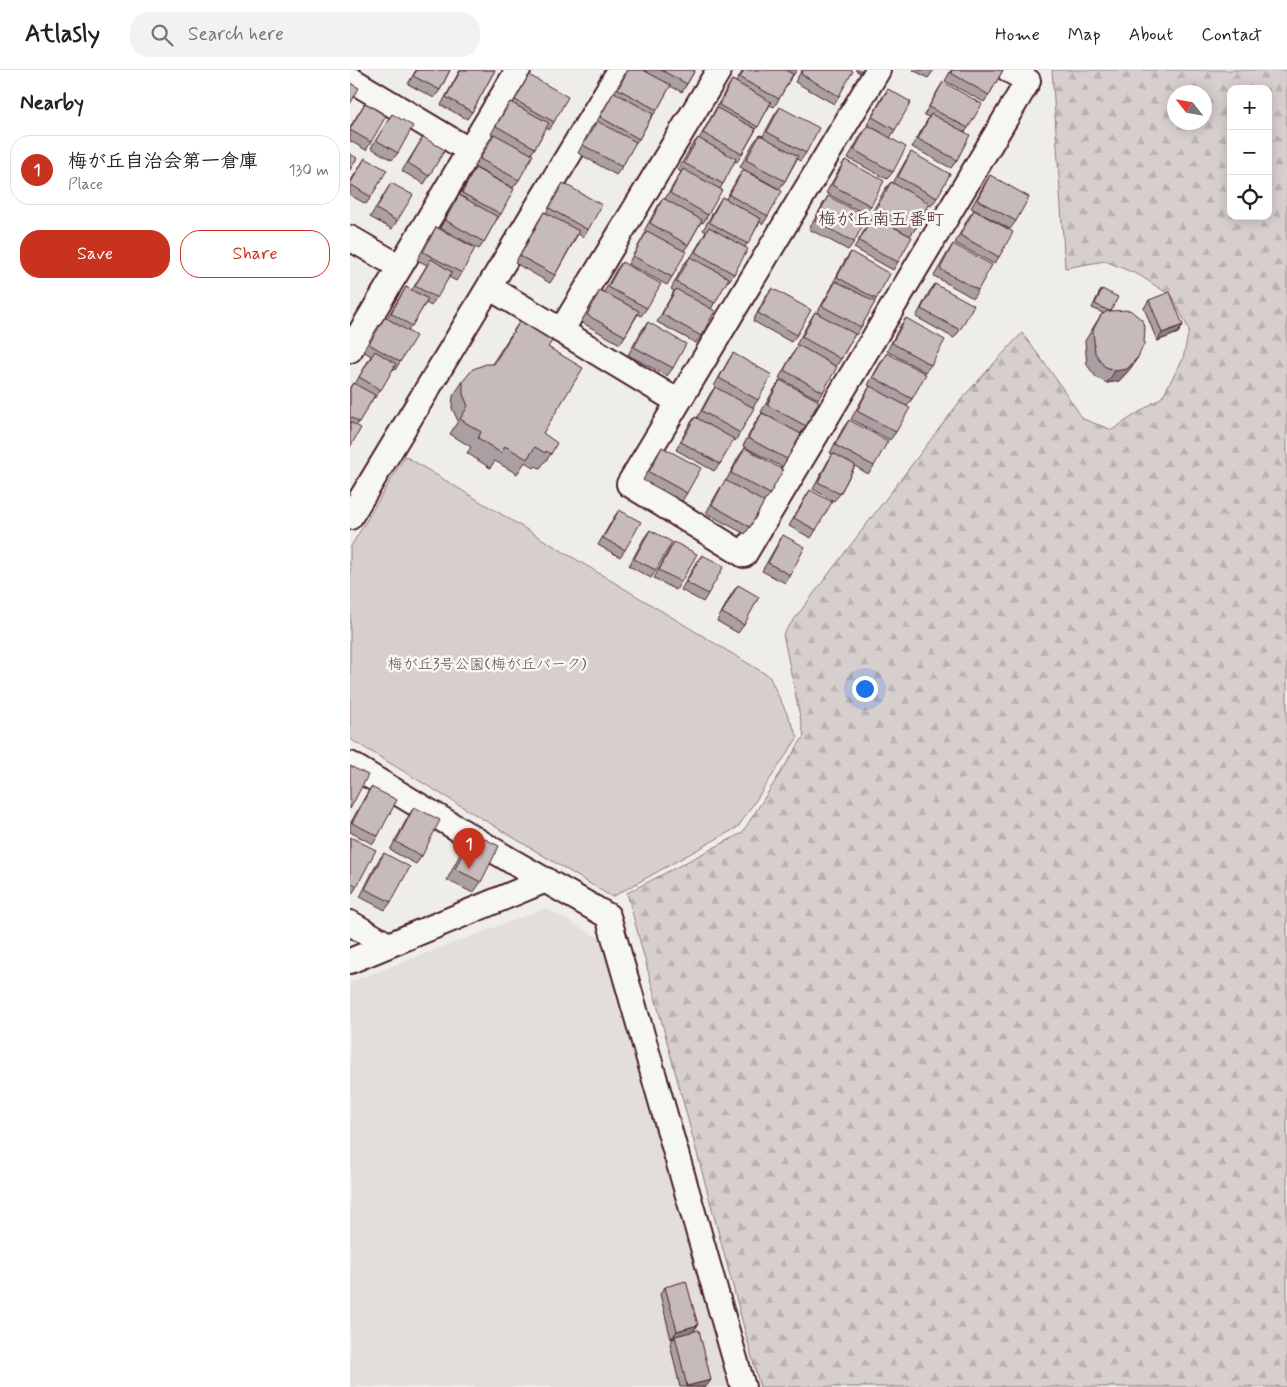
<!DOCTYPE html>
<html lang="en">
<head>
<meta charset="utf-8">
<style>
	body { margin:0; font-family:Mynerve,"Klee One",sans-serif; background:#f2f2f2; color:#222 }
	.controls { position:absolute; right:15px; top:15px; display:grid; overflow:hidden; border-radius:10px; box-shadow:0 2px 12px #0003 }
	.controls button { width:45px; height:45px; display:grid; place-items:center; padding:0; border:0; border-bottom:1px solid #e0e0e0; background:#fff; color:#222; font:25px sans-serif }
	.compass { position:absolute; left:817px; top:15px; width:45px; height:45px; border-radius:50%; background:#fff; box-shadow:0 2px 12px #0003; rotate:301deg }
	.you { position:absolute; left:514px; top:618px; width:18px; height:18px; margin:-12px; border:4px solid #fff; border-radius:50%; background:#1a73e8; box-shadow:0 0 0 8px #1a73e833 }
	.badge { display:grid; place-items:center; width:32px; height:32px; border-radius:50%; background:#c8321e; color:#fff; font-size:16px; font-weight:700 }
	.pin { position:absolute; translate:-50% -41px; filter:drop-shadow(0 1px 2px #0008) }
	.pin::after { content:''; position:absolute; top:26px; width:18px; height:15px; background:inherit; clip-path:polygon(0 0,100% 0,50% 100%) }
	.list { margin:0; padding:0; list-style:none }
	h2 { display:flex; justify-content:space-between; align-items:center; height:65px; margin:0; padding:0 20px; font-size:21px }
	h2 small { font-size:16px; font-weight:400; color:#767676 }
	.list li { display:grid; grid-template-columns:32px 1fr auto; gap:15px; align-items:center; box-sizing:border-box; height:70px; margin:0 10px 10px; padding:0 10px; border:1px solid #e0e0e0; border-radius:20px }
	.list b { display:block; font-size:19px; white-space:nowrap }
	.list p { margin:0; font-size:16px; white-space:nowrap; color:#767676 }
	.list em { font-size:16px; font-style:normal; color:#767676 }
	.actions { display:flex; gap:10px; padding:15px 20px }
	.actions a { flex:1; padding:11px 0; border:1px solid #c8321e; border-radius:20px; text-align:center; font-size:18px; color:#c8321e }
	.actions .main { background:#c8321e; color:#fff }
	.icon { flex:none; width:28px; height:28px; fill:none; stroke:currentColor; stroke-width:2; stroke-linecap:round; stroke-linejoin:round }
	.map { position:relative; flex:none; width:937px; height:1317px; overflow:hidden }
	header { display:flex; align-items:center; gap:30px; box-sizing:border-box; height:70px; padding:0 25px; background:#fff; border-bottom:1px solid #e0e0e0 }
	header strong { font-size:24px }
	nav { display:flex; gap:28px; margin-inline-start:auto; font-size:18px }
	.search { width:350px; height:45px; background:#f2f2f2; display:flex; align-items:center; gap:12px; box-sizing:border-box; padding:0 18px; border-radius:20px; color:#767676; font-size:19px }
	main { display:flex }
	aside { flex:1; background:#fff }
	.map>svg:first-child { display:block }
	.built { fill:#e3dedc }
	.green { fill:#d7cfce; stroke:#90777c }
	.forest { fill:url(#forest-firs); stroke:#90777c; fill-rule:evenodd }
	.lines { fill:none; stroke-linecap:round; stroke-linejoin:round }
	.minor-casing { stroke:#4a1f2b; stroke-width:28 }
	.minor { stroke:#f6f6f2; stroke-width:24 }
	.wall { fill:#aaa0a1; stroke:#4a1f2b }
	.shaded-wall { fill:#8b8283; stroke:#4a1f2b }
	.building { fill:#c6babb; stroke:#4a1f2b }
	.labels { text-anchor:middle; stroke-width:5; stroke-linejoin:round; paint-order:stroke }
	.park-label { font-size:15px; fill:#6d4b54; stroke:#f6f6f2 }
	.quarter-label { font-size:18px; fill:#4a1f2b; stroke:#f6f6f2 }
</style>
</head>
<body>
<header>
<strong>Atlasly</strong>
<div class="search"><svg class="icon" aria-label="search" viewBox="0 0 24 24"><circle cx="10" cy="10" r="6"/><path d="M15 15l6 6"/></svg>Search here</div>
<nav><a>Home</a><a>Map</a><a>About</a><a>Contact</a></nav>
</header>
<main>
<aside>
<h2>Nearby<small></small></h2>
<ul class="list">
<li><span class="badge">1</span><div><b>梅が丘自治会第一倉庫</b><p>Place</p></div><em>130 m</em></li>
</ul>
<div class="actions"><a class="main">Save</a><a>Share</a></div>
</aside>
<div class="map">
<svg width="937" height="1317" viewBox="0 0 937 1317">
	<defs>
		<pattern id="forest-firs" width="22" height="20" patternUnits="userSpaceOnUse" patternTransform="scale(1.25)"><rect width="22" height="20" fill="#d7cfce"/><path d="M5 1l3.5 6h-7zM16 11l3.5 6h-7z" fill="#bab1b1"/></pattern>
	</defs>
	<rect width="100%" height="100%" fill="#efedea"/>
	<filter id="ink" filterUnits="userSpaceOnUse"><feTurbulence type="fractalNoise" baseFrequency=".02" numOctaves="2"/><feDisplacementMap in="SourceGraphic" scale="10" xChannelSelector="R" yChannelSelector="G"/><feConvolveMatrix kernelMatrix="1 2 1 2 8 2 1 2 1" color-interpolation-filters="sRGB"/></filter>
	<g filter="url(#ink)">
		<path class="built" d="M196 838 267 878 389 1317H0V912Z"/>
		<path class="green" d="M55 386 419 606 448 667 388 757 262 827 0 669V478Z"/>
		<path class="forest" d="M702 0H937V1317H410L277 823 392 763 454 666 433 564 614 326 672 263 704 306 733 349 762 360 812 327 833 289 839 260 823 227 789 205 755 191 715 198ZM881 19H918V146H881ZM824 22H854V52H824Z"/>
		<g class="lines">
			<g class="minor-casing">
				<path id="minor" d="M528 0 279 414 394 485 678 11 659 0
					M0 9 120 81
					M0 168 50 197
					M139 217 327 331
					M211 261 369 0
					M0 280 168 0
					M0 447 270 0
					M0 694 163 792 258 846 393 1317
					M0 853 38 875
					M0 891 196 810"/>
			</g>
			<use href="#minor" class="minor"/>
		</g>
		<path class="wall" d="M66 0H100L90 20 84 28 58 14Z
			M110 0H145L122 42 117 49 91 35Z
			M277 0H345L337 14 332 22 320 16 307 40 301 48 289 69 283 76 272 97 266 105 228 83 241 58 247 51 259 30 264 22V23Z
			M393 0H447L442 7H441L429 29 424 37 420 35 392 84 387 92 385 91 370 119 358 145 353 153 351 152 338 175 334 181 322 207 317 215 278 194 292 169 296 162 294 161 308 136 313 128 315 129 331 102 328 100 342 75 348 68 349 69 377 18 382 10 386 12Z
			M452 0H501L489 26 484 34 445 12Z
			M505 0H512L510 3Z
			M563 0H584L578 8Z
			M601 0H653L639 25 634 32 595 11Z
			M179 5 204 52 199 60 196 58 185 78 181 84 169 110 163 118 124 97 138 72 143 65 141 64 155 39 160 32 163 33 174 13Z
			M593 12 618 58 615 62 607 90 601 98 562 77 579 47 574 45 588 20Z
			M538 19 545 60 540 68 543 102 537 109 498 88 512 63 518 55 532 63 517 55 533 26Z
			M15 33 21 72 16 80 0 71V57Z
			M430 37 456 83 450 91 447 89 435 111 429 119 390 97 404 72 410 65 413 66 425 44Z
			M42 44 48 83 42 90 21 78Z
			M73 67 79 106 74 114 52 101Z
			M561 82 587 128 581 136 579 135 566 158 560 166 521 144 535 119 541 112 543 113 556 90Z
			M15 88 21 127 16 134 0 125V112Z
			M495 90 521 136 515 144 476 123 490 98Z
			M125 98 151 144 145 152 134 172 129 179 90 158 103 133 109 126 120 106Z
			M393 100 418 146 413 154 410 152 395 177 384 204 379 211H377L361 239 351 266 346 273 307 252 324 221 321 219 334 194 340 187H341L356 162 353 160 367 135 372 127 376 129 388 107Z
			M640 105 666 151 660 159 621 138 635 113Z
			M41 113 47 151 42 159 20 147Z
			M213 113 238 160 233 167 228 164 205 205 200 213 165 193 189 150 194 142 196 143 208 121Z
			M478 126 504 172 498 180 459 159 473 134Z
			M624 140 649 187 644 194 605 173 618 148Z
			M523 146 548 192 543 200 504 178 518 154Z
			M86 157 112 203 106 211 99 207 81 236 76 233 58 261 50 292 45 300 43 299 25 328 24 327 6 356 0 377V317L3 313 5 314 21 286 13 281 29 255 35 247 37 248 56 217 62 220 77 195 67 190 81 165Z
			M603 174 628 220 623 228 584 206 598 182Z
			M501 182 526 229 511 257 506 265 505 264 491 289 486 296 473 322 468 329 429 308 443 283 448 276 446 275 460 250 465 242 467 243 483 215H482L495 190Z
			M272 192 297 238 291 246 288 244 275 266 270 274 231 252 245 228 250 220 254 222 266 200Z
			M585 214 610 260 604 268 566 247 579 222Z
			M422 218 447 265 441 272 403 251 416 226Z
			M752 219 761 241 788 287 780 299 769 311 757 313 746 307 737 295 735 271 744 256 751 245 753 243 742 238 749 223Z
			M799 230 833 255 828 263 807 271 794 238Z
			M556 248 581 295 575 302 537 281 550 256Z
			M170 251 198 277 193 363 201 384 190 398 186 396 184 398 175 392 167 404 145 391 140 398 117 383 121 377 100 364 108 351 102 338 103 326 113 311 142 294 160 266Z
			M298 252 323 298 317 306 278 285 292 260Z
			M383 283 408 330 403 337 390 363 385 371 383 370 370 394 364 401 326 380 339 355 345 347 347 348 360 324 365 317 364 316 378 291Z
			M537 283 562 329 557 336 546 362 540 370 501 349 515 324 520 316 518 315 532 290Z
			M430 310 456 356 450 364 411 342 425 318Z
			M412 343 437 389 432 397 393 376 406 351Z
			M499 350 524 396 518 404 505 396 490 424 484 431 463 419 478 391 483 384 480 383 493 358Z
			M312 377 337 423 332 431 293 410 307 385Z
			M395 378 420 424 414 432 400 457 395 464 356 443 370 418 376 411 389 386Z
			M460 420 466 460 461 468 439 456 455 428Z
			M269 440 275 480 270 487 248 475 264 447Z
			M300 460 306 500 301 508 279 496 294 468Z
			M433 465 440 505 435 513 412 501 428 473Z
			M324 472 331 512 326 520 304 508 319 480Z
			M352 485 358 524 353 532 331 520 346 492Z
			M388 515 394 555 388 563 367 551 382 523Z
			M21 717 28 766 23 774 0 762V754L16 725Z
			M64 737 72 786 66 794 40 780 59 745Z
			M123 763 131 812 123 823 97 810 115 774Z
			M0 767 7 816 2 824 0 823Z
			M34 783 41 832 35 840 10 827 28 791Z
			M315 1217 348 1255 343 1262 356 1317H330L320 1274 324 1268 321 1269 310 1224Z"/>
		<path class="shaded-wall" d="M833 255 828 263 807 271 812 263Z
			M788 287 780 299 769 311 757 313 765 301Z
			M348 1255 342 1263 325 1266 324 1268 321 1269 327 1261Z
			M361 1310 356 1317H336L337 1316Z"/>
		<path class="building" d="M67 0H100L90 20 63 6Z
			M111 0H145L122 42 96 27Z
			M278 0H293L321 15 307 40 268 19Z
			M311 0H345L337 14Z
			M394 0H435L443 4 429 29 390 8Z
			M453 0H501L503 1 489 26 451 4Z
			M602 0H653L639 25 601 3Z
			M179 5 218 27 204 52 165 30Z
			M382 10 421 32 408 57 369 35Z
			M593 12 632 34 618 58 579 37Z
			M0 13 9 18 0 34Z
			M538 19 561 32 545 60 522 47Z
			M264 22 303 44 289 69 250 47Z
			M160 32 199 53 185 78 146 56Z
			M15 33 36 46 21 72 0 60V59Z
			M430 37 469 58 456 83 417 62Z
			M367 38 406 59 392 84 353 63Z
			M42 44 63 56 48 83 26 70Z
			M581 44 620 65 607 90 568 69Z
			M247 51 286 72 272 97 233 75Z
			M518 55 556 77 543 102 504 80Z
			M144 64 183 85 169 110 130 89Z
			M410 65 448 86 435 111 396 90Z
			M73 67 95 80 79 106 58 93Z
			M348 68 386 89 373 114 334 93Z
			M561 82 600 104 587 128 548 107Z
			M0 84 7 88 0 100Z
			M15 88 37 100 21 127 0 114Z
			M495 90 534 111 521 136 482 115Z
			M125 98 164 119 151 144 112 123Z
			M333 99 372 120 358 145 320 123Z
			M393 100 432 121 418 146 379 125Z
			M640 105 679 127 666 151 627 130Z
			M541 112 579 133 566 158 527 137Z
			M41 113 63 125 47 151 26 139Z
			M213 113 252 135 238 160 199 138Z
			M109 125 148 147 134 172 95 150Z
			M478 126 517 147 504 172 465 151Z
			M372 127 411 149 398 174 359 152Z
			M313 128 352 150 338 175 300 153Z
			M624 140 663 162 649 187 610 165Z
			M194 142 229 161 205 205 170 186Z
			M523 146 562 167 548 192 509 171Z
			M86 157 125 178 112 203 73 182Z
			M359 157 398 179 384 204 345 182Z
			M297 161 336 182 322 207 283 186Z
			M603 174 642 195 628 220 590 199Z
			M501 182 540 204 526 229 487 207Z
			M340 187 379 208 365 233 326 212Z
			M81 189 102 202 87 228 65 216Z
			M272 192 311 214 297 238 258 217Z
			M486 211 525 232 511 257 472 236Z
			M585 214 624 235 610 260 571 239Z
			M56 217 78 229 62 256 41 243Z
			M422 218 461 240 447 265 408 243Z
			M326 219 365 241 351 266 312 244Z
			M752 219 768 227 761 241H759L745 234Z
			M250 220 289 241 275 266 237 245Z
			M820 222 833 255 812 263 799 230Z
			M780 240 792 250 795 256 794 274 788 287 777 299 765 301 754 296 745 283 743 260 751 245 758 241Z
			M465 242 505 264 491 289 452 267Z
			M35 247 66 266 50 292 19 274Z
			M556 248 595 270 581 295 542 273Z
			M170 251 202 271 198 277 233 298 193 363 207 373 201 384 196 381 195 383 185 377 177 389 155 376 151 383 128 368 131 362 110 349 118 336 113 324V311L123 299 136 294H144Z
			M298 252 336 274 323 298 284 277Z
			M448 275 487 297 473 322 434 300Z
			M25 281 46 294 31 320 9 307Z
			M383 283 422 305 408 330 369 308Z
			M537 283 576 304 562 329 523 307Z
			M430 310 469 331 456 356 417 335Z
			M3 313 25 325 9 352 0 347V318Z
			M520 316 560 338 546 362 507 341Z
			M365 317 404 338 390 363 352 341Z
			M412 343 451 364 437 389 398 368Z
			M345 347 384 369 370 394 331 372Z
			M499 350 538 371 524 396 485 375Z
			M0 352 11 358 0 377Z
			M312 377 351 398 337 423 299 402Z
			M395 378 433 400 420 424 381 403Z
			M483 383 505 395 490 424 468 412Z
			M375 410 414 432 400 457 362 435Z
			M460 420 482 432 466 460 444 448Z
			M269 440 291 452 275 480 253 468Z
			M300 460 322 472 306 500 284 489Z
			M433 465 455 477 440 505 418 493Z
			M324 472 347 484 331 512 309 500Z
			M352 485 374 496 358 524 336 512Z
			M388 515 409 527 394 555 372 543Z
			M0 696 18 705 0 739Z
			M21 717 47 730 28 766 2 753Z
			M64 737 90 750 72 786 46 772Z
			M123 763 149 776 131 812 105 799Z
			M0 767 26 780 7 816 0 812Z
			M34 783 60 797 41 832 15 819Z
			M336 1211 348 1255 327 1261 315 1217Z
			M349 1260 361 1310 337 1316 325 1266Z"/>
	</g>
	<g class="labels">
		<g class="park-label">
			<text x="137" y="599">梅が丘3号公園(梅が丘パーク)</text>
		</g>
		<g class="quarter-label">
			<text x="531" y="155">梅が丘南五番町</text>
		</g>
	</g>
</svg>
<div class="controls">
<button>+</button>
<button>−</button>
<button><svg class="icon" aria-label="locate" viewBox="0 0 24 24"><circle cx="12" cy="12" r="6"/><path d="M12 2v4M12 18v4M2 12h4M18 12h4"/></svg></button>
</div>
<svg class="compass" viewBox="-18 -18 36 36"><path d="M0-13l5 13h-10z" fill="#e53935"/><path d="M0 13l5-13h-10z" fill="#767676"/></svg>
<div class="you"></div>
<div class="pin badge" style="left:119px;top:799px">1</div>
</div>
</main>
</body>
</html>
